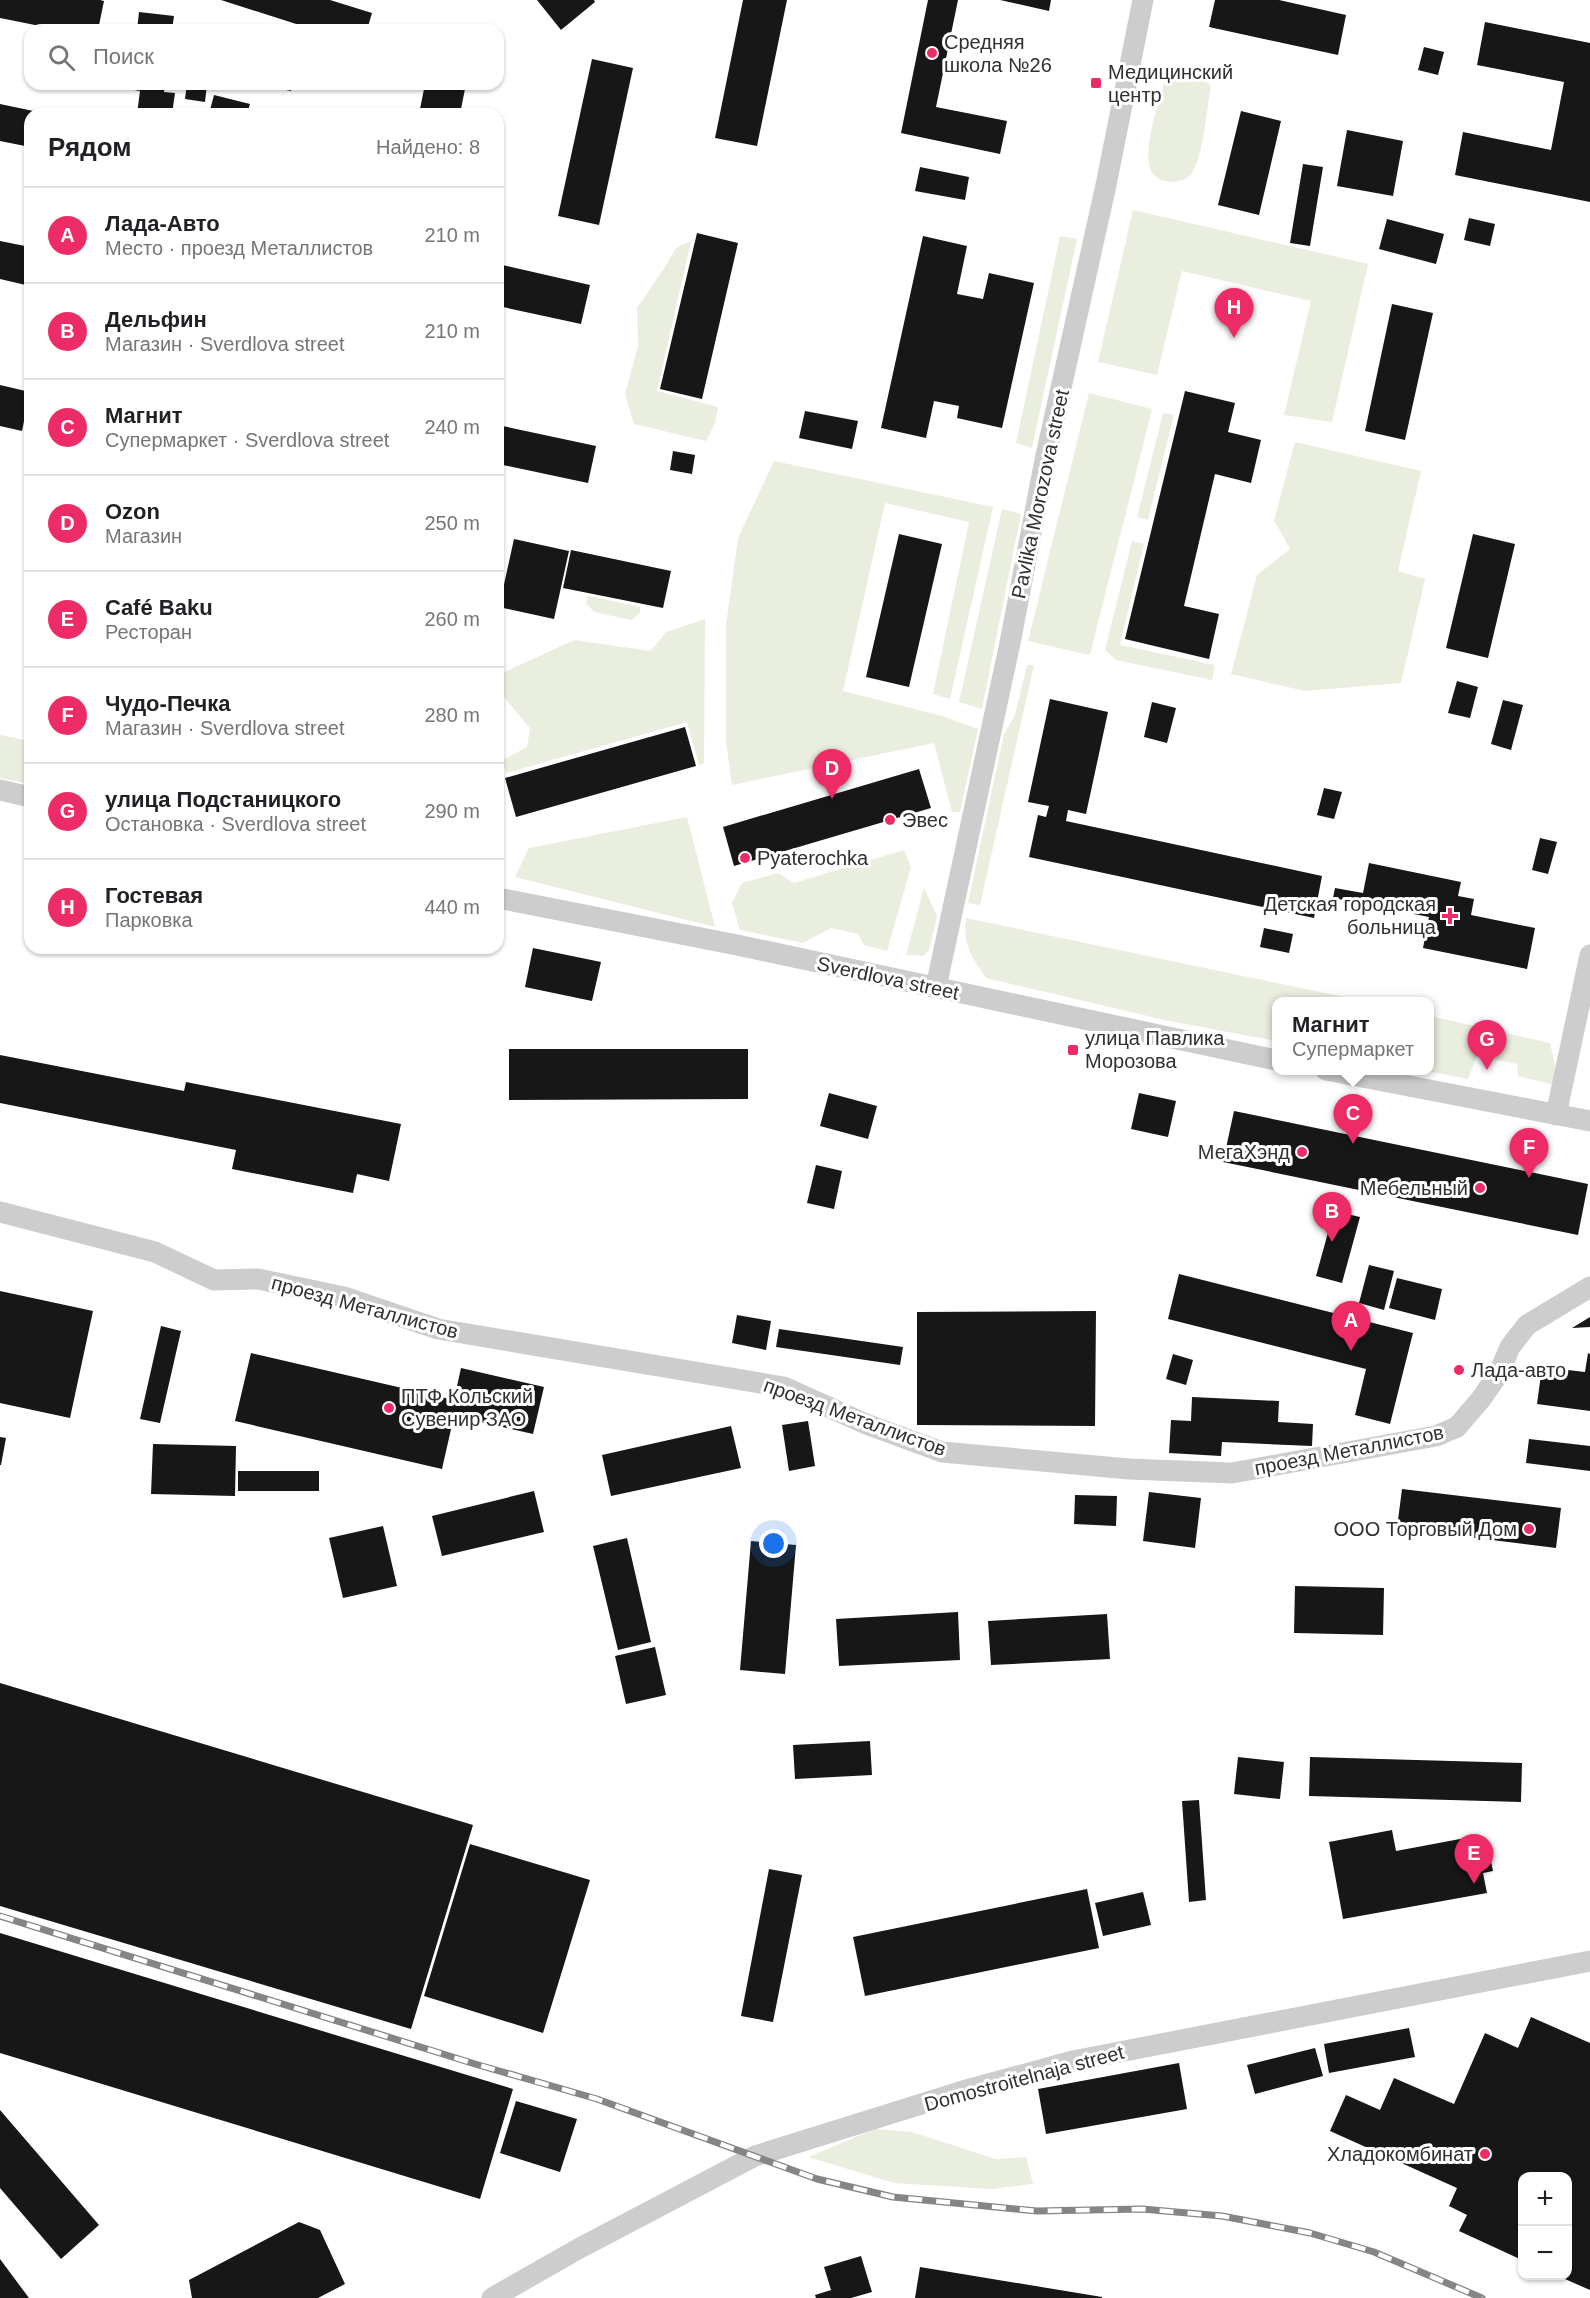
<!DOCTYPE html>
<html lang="ru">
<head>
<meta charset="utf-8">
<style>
	body { margin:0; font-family:Helvetica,sans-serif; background:#f6f6f6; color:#202124 }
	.controls { position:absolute; right:18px; bottom:18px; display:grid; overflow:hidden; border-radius:12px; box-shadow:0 2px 4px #0004 }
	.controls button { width:54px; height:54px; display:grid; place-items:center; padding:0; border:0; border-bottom:2px solid #e0e0e0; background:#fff; color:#202124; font:30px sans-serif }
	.you { position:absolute; left:774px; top:1544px; width:21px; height:21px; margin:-15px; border:4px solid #fff; border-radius:50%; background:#1a73e8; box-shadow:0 0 0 9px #1a73e833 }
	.badge { display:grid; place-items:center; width:39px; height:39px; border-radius:50%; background:#ed2c67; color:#fff; font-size:20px; font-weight:700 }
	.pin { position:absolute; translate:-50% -50px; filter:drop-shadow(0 2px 3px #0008) }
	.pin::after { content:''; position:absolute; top:32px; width:21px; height:18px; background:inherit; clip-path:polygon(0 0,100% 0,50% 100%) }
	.popup { position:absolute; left:1272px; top:997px; width:162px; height:78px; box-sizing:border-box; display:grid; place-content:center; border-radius:12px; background:#fff; filter:drop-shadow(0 2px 4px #0005); font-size:20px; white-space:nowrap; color:#757577 }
	.popup b { font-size:22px; color:#202124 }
	.popup::after { content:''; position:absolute; left:50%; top:100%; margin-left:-12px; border:12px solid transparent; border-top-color:#fff }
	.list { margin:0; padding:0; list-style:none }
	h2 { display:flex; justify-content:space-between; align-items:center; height:78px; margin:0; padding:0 24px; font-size:26px }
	h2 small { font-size:20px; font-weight:400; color:#757577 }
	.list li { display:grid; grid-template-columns:39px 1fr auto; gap:18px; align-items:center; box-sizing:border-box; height:96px; padding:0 24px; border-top:2px solid #e0e0e0 }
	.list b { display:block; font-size:22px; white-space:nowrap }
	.list p { margin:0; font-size:20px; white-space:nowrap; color:#757577 }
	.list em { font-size:20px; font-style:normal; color:#757577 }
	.icon { flex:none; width:33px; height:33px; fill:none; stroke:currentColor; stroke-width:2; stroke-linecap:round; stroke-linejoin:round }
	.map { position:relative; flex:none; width:1590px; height:2298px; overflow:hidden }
	.search { position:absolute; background:#fff; box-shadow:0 2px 4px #0004; left:24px; top:24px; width:480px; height:66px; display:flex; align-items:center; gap:15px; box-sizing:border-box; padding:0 21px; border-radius:18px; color:#757577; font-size:22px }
	.panel { position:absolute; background:#fff; box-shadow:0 2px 4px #0004; left:24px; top:108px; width:480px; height:846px; border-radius:18px }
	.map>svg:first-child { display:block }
	.green { fill:#eaeede }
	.building { fill:#171717 }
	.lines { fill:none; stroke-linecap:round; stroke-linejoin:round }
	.minor { stroke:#cdcdcd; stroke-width:21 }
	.rail-casing { stroke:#858585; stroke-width:7 }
	.rail { stroke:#fff; stroke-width:4.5; stroke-dasharray:14; stroke-linecap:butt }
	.poi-dot { fill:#ed2c67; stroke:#fff; stroke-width:2 }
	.labels { text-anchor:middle; stroke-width:6; stroke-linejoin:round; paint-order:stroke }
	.poi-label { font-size:20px; fill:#303030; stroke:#fff; text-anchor:start }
	.street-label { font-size:20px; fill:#303030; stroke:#fff }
</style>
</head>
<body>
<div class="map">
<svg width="1590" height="2298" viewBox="0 0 1590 2298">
	<rect width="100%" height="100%" fill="#fff"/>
	<path class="green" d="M1189 71 1201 76 1211 86C1207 107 1203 157 1192 173 1183 186 1155 185 1150 168 1143 147 1160 98 1166 77L1175 72Z
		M1133 210 1368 264 1332 422 1284 415 1311 301 1182 271 1157 375 1098 362Z
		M1060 236 1077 239 1032 448 1016 443Z
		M691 241 657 391 718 407 715 423 706 441 634 424 625 395 638 345 637 308 665 267 676 248Z
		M1089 393 1152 409 1090 655 1028 641Z
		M1163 413 1174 415 1148 520 1137 517Z
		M1295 442 1421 471 1398 571 1425 579 1401 683 1305 691 1231 674 1257 575 1290 549 1274 520Z
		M774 461 993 507 950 699 933 694 969 522 885 503 843 691 942 716 978 729 960 812H952L934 743 732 785 726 741V625L738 538Z
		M1002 509 1021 514 982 709 959 702Z
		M1132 541 1144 544 1120 645 1215 665 1212 680 1116 660 1105 650Z
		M588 596 641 607 639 614 631 620 594 612 586 603Z
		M705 619 704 763 699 765 687 722 506 773 503 760 527 747 530 728 498 690V675L574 640 651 651 666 632Z
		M1027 665H1034L980 905 968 903 1004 734 1015 715Z
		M0 735 30 741V784L0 778Z
		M687 817 715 927 515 877 529 848Z
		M904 850 911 867 887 951 864 945 858 934 831 928 803 943 740 930 732 903 742 883 778 873 794 883Z
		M924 888 937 916 929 950 923 956 906 955Z
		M966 918 1363 1001 1276 1002V1041L1169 1021 986 978C971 956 963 946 966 918Z
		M1430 1016 1550 1043 1558 1078 1554 1085 1518 1076 1517 1064 1477 1056 1468 1079 1427 1071 1430 1070Z
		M875 2129 912 2132 996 2159 1026 2157 1033 2184 991 2189 894 2183 808 2157Z"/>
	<path class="building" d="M0 0H100L104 1 98 30H60L0 18Z
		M221 0H330L372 13 367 30H315Z
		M537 0H594L595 2 561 30Z
		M743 0H787L757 146 715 138Z
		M928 0H958L936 107 1007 121 1000 154 901 133Z
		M1000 0H1051L1049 11Z
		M1215 0H1279L1346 15 1338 55 1209 27Z
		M139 12 174 16 172 30H137Z
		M1485 22 1590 43V202L1455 175 1463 132 1551 150 1564 82 1477 65Z
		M1424 47 1444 52 1438 75 1418 70Z
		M592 59 633 68 599 225 558 216Z
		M130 84H165L164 92 175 93 172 114H137L140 91 129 89Z
		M187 84H207L205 102 185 99Z
		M256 84H292L291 91Z
		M425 84H466L460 114H419Z
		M214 95 250 104 247 114H209Z
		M0 104 43 113 30 114V147L0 141Z
		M1241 111 1281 121 1259 215 1218 205Z
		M1347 130 1403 141 1393 196 1337 186Z
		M1303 164 1323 167 1310 246 1290 243Z
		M920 167 969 177 965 200 915 191Z
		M1469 218 1495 224 1490 246 1464 240Z
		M1387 219 1444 234 1436 264 1379 249Z
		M697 233 738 243 702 399 660 389Z
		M923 236 967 246 957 294 983 299 989 273 1034 283 1002 428 957 418 959 406 934 401 926 438 881 428Z
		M0 241 30 247V286L0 279Z
		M498 264 590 285 581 324 498 306Z
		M1392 304 1433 313 1405 440 1365 431Z
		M0 385 30 392 22 431 0 426Z
		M1185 391 1235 403 1228 432 1261 440 1251 483 1215 474 1184 606 1219 614 1209 659 1125 639Z
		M805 411 858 421 852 449 799 438Z
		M498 425 596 446 588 483 498 464Z
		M673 451 695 455 692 474 670 470Z
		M899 534 942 544 909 687 866 677Z
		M1473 534 1515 544 1488 658 1446 648Z
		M514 539 569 551 554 619 499 607Z
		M571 550 671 571 663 608 563 588Z
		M1457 681 1478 687 1470 718 1448 713Z
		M1050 699 1108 712 1086 814 1068 810 1066 821 1322 876 1314 918 1029 857 1038 815 1046 817 1049 806 1028 802Z
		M1503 700 1523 705 1511 750 1491 744Z
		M1152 702 1176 708 1167 743 1144 737Z
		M685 727 696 766 516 817 505 778Z
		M919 769 931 808 734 866 723 827Z
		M1324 788 1342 792 1334 819 1317 815Z
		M1540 838 1557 842 1548 874 1532 870Z
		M1369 863 1461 882 1458 896 1474 899 1471 915 1535 928 1527 969 1423 948 1429 917 1333 898 1335 888 1363 893Z
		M1264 928 1293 934 1289 953 1260 947Z
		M533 948 601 962 592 1001 525 987Z
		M509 1049H748V1099L509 1100Z
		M0 1055 184 1091 186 1082 401 1124 389 1181 357 1174 353 1193 232 1169 236 1150 0 1103Z
		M829 1093 877 1106 868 1139 820 1126Z
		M1139 1093 1176 1101 1168 1137 1131 1129Z
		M1234 1111 1588 1184 1578 1235 1223 1162Z
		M816 1165 842 1171 834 1209 807 1203Z
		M1334 1211 1360 1217 1342 1283 1316 1276Z
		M1369 1265 1394 1271 1384 1310 1359 1303Z
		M1179 1274 1413 1333 1390 1424 1355 1415 1366 1369 1168 1319Z
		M1397 1278 1442 1289 1435 1320 1389 1308Z
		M0 1291 93 1311 70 1418 0 1403Z
		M1096 1311 1095 1426 917 1425V1312Z
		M737 1315 771 1321 766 1350 732 1343Z
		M1590 1317V1327L1572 1328Z
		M161 1326 181 1331 160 1423 140 1419Z
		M779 1329 903 1347 900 1365 776 1347Z
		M251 1353 454 1400 461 1368 544 1387 533 1434 454 1416 442 1469 235 1421Z
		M1588 1353 1590 1354V1411L1537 1404 1542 1367 1585 1372Z
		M1173 1354 1193 1360 1186 1385 1166 1379Z
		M1192 1397 1279 1401 1278 1422 1313 1424 1312 1446 1222 1442 1221 1456 1169 1453 1171 1420 1191 1421Z
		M808 1421 815 1466 789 1471 782 1425Z
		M731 1426 741 1468 611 1496 602 1455Z
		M0 1437 6 1438 1 1465H0Z
		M1529 1439 1590 1446V1471L1526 1463Z
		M153 1444 236 1446 235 1496 151 1494Z
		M238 1471H319V1491H238Z
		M1402 1489 1561 1508 1556 1548 1397 1528Z
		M534 1491 544 1532 442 1556 432 1516Z
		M1149 1492 1201 1498 1195 1548 1143 1541Z
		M1075 1495 1117 1496 1116 1526 1074 1524Z
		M383 1526 397 1586 343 1598 329 1538Z
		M627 1538 651 1642 618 1650 593 1546Z
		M751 1541 796 1545 785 1674 740 1670Z
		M1295 1586 1384 1588 1383 1635 1294 1633Z
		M958 1612 960 1660 839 1666 836 1619Z
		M1107 1614 1110 1659 991 1665 988 1621Z
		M655 1647 666 1695 626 1704 615 1656Z
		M0 1683 473 1825 411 2029 0 1906Z
		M870 1741 872 1775 795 1779 793 1745Z
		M1238 1757 1284 1762 1280 1799 1234 1794Z
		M1310 1757 1522 1763 1521 1802 1309 1796Z
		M1199 1800 1206 1900 1189 1902 1182 1801Z
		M1392 1830 1396 1851 1476 1836 1479 1854 1489 1852 1493 1871 1483 1873 1487 1893 1343 1919 1329 1842Z
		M470 1844 590 1880 543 2033 424 1996Z
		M769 1869 802 1875 773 2022 741 2016Z
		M1087 1889 1099 1948 865 1996 853 1937Z
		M1143 1892 1151 1925 1103 1936 1095 1903Z
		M0 1933 513 2089 480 2199 0 2053Z
		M1531 2017 1590 2043V2290L1558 2276H1568V2176H1522V2260L1459 2231 1467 2215 1449 2206 1457 2188 1330 2131 1346 2095 1380 2110 1394 2078 1454 2104 1485 2033 1518 2048Z
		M1409 2028 1415 2057 1329 2073 1324 2044Z
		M1315 2048 1323 2076 1255 2094 1247 2065Z
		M1179 2063 1187 2109 1046 2134 1038 2089Z
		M516 2101 577 2119 560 2172 500 2153Z
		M0 2110 99 2225 61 2259 0 2188Z
		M299 2222 320 2230 345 2284 318 2298H192L189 2280Z
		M861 2256 872 2292 851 2298H816L815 2295 831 2290 824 2267Z
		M0 2259 29 2298H0Z
		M920 2267 1102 2297V2298H915Z"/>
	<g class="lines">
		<path class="minor" d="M0 790 30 797
			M498 898 737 945 1276 1060
			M936 987 1010 643 1045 460 1106 185 1143 0
			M1326 1070 1590 1121
			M1556 1115 1590 955
			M0 1212 155 1252 214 1280 258 1279 344 1297 438 1329 784 1387 866 1424 942 1452 1129 1469 1232 1473 1436 1436 1457 1427 1481 1399 1499 1373 1510 1347 1527 1325 1590 1287
			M492 2298 578 2249 755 2156 963 2091 1073 2061 1590 1961"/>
		<g class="rail-casing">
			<path id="rail" d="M0 1916 475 2064 597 2099 817 2179 893 2197 1037 2211 1142 2209 1222 2216 1310 2233 1374 2252 1482 2298"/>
		</g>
		<use href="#rail" class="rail"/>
	</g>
	<g class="poi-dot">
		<circle cx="932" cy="53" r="6"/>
		<rect x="1090" y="77" width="12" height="12" rx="3"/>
		<circle cx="890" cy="820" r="6"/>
		<circle cx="745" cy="858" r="6"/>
		<path d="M1447 907h6v6h6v6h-6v6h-6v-6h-6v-6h6z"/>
		<rect x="1067" y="1044" width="12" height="12" rx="3"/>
		<circle cx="1302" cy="1152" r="6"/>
		<circle cx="1480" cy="1188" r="6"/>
		<circle cx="1459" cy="1370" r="6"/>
		<circle cx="389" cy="1408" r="6"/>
		<circle cx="1529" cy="1529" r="6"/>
		<circle cx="1485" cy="2154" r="6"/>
	</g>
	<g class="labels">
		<g class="poi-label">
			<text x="944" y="49">Средняя<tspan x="944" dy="23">школа №26</tspan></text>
			<text x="1108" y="79">Медицинский<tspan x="1108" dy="23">центр</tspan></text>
			<text x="902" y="827">Эвес</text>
			<text x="757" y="865">Pyaterochka</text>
			<text x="1436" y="911" text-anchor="end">Детская городская<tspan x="1436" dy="23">больница</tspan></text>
			<text x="1085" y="1045">улица Павлика<tspan x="1085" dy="23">Морозова</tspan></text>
			<text x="1290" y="1159" text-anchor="end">МегаХэнд</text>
			<text x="1468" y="1195" text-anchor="end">Мебельный</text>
			<text x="1471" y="1377">Лада-авто</text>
			<text x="401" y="1403">ПТФ Кольский<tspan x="401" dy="23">Сувенир ЗАО</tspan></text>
			<text x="1517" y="1536" text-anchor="end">ООО Торговый Дом</text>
			<text x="1473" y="2161" text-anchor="end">Хладокомбинат</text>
		</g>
		<g class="street-label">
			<text transform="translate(1040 494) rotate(-78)" y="7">Pavlika Morozova street</text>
			<text transform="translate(888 978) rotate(12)" y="7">Sverdlova street</text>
			<text transform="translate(365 1307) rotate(15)" y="7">проезд Металлистов</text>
			<text transform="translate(855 1417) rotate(20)" y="7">проезд Металлистов</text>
			<text transform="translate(1349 1450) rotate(-11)" y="7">проезд Металлистов</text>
			<text transform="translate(1024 2078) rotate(-15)" y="7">Domostroitelnaja street</text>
		</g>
	</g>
</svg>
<div class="controls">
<button>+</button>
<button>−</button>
</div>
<div class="you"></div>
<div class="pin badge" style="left:1351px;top:1351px">A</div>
<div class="pin badge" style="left:1332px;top:1242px">B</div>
<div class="pin badge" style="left:1353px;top:1144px">C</div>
<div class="popup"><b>Магнит</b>Супермаркет</div>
<div class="pin badge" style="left:832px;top:799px">D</div>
<div class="pin badge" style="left:1474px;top:1884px">E</div>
<div class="pin badge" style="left:1529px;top:1178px">F</div>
<div class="pin badge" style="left:1487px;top:1070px">G</div>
<div class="pin badge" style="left:1234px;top:338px">H</div>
<div class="search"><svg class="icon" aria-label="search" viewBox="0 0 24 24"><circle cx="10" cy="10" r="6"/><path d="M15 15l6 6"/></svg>Поиск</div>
<section class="panel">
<h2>Рядом<small>Найдено: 8</small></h2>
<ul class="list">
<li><span class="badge">A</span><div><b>Лада-Авто</b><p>Место · проезд Металлистов</p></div><em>210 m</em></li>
<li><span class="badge">B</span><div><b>Дельфин</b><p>Магазин · Sverdlova street</p></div><em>210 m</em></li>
<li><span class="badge">C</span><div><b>Магнит</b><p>Супермаркет · Sverdlova street</p></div><em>240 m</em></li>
<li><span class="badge">D</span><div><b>Ozon</b><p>Магазин</p></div><em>250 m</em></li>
<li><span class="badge">E</span><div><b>Café Baku</b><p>Ресторан</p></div><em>260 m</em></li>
<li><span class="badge">F</span><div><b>Чудо-Печка</b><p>Магазин · Sverdlova street</p></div><em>280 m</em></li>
<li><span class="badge">G</span><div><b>улица Подстаницкого</b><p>Остановка · Sverdlova street</p></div><em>290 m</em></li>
<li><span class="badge">H</span><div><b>Гостевая</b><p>Парковка</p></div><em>440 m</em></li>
</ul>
</section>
</div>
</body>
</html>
